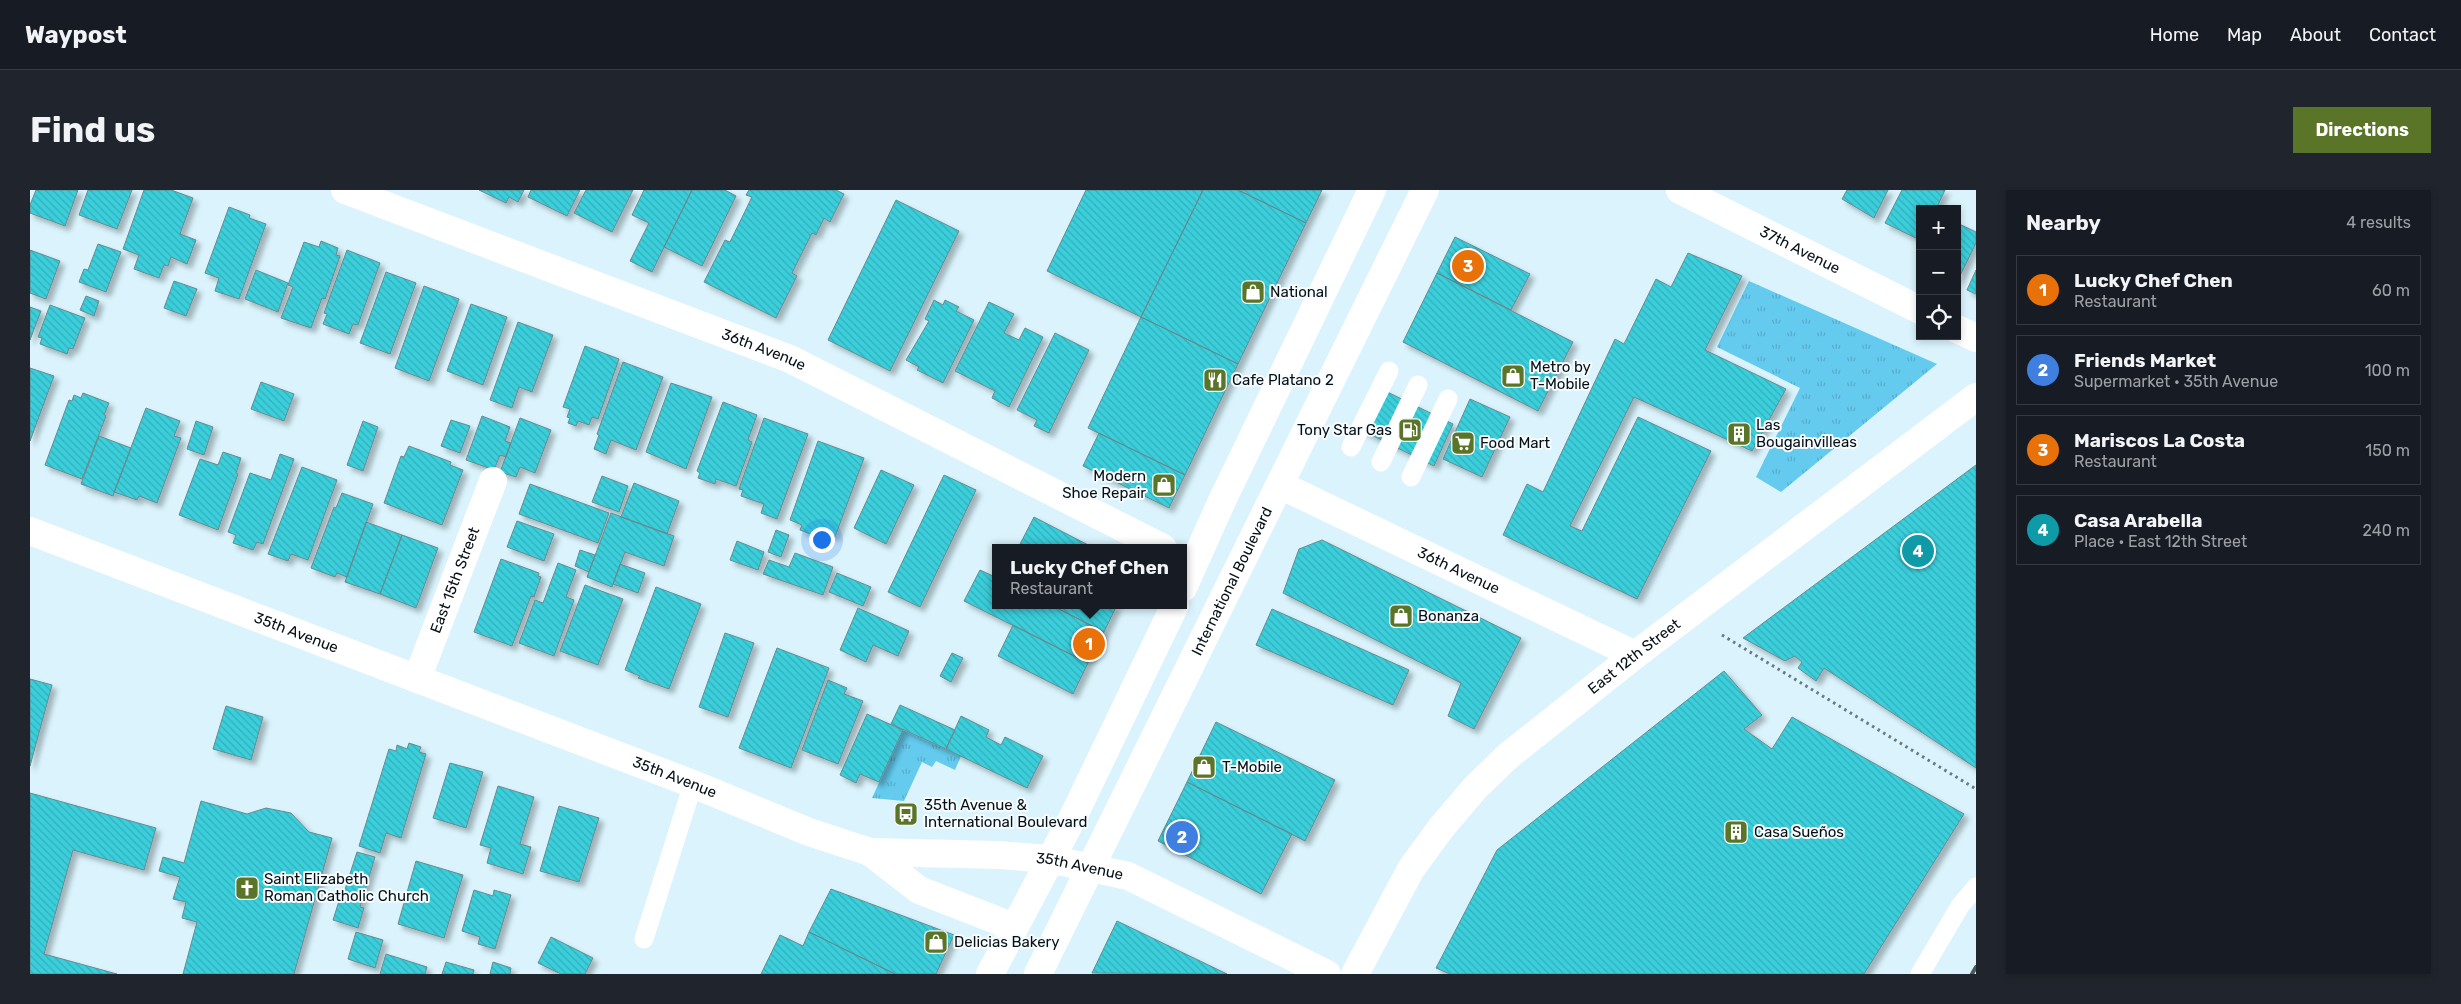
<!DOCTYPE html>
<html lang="en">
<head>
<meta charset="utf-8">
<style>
	body { margin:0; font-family:Rubik,sans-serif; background:#20242c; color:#f1f3f6 }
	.controls { position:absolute; right:15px; top:15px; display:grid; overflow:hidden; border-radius:0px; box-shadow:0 2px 8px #0003 }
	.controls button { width:45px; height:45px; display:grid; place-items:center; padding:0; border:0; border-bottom:1px solid #363941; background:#171b24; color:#f1f3f6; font:25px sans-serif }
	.you { position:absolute; left:791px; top:349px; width:18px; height:18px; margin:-12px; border:4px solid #fff; border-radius:50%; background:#1a73e8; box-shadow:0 0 0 8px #1a73e833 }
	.badge { display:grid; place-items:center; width:32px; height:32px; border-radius:50%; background:#5b7528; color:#fff; font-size:16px; font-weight:700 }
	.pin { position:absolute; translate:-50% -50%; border:2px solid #fff; box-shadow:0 1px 5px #0006 }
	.popup { position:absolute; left:962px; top:354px; width:195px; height:65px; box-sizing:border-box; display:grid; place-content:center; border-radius:0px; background:#171b24; filter:drop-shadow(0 1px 4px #0005); font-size:16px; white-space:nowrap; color:#9ea1a6 }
	.popup b { font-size:19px; color:#f1f3f6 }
	.popup::after { content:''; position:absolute; left:50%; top:100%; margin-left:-10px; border:10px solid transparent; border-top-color:#171b24 }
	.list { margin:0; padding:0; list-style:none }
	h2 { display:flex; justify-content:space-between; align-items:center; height:65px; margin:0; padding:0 20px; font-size:21px }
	h2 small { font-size:16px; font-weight:400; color:#9ea1a6 }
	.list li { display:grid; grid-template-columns:32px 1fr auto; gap:15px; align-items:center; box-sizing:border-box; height:70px; margin:0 10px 10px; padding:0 10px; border:1px solid #363941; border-radius:0px }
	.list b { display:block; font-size:19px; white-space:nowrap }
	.list p { margin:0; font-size:16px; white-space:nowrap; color:#9ea1a6 }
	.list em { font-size:16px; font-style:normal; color:#9ea1a6 }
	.icon { flex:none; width:28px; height:28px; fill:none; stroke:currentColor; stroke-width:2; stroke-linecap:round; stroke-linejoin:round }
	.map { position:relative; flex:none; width:1946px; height:784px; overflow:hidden; border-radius:0px }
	header { display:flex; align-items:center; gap:30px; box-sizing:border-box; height:70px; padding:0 25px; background:#171b24; border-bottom:1px solid #363941 }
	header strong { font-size:24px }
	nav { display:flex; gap:28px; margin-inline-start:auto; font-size:18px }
	.intro { display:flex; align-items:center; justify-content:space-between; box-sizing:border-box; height:120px; padding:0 30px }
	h1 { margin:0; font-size:35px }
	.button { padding:12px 22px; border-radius:0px; background:#5b7528; color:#fff; font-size:18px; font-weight:700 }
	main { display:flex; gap:30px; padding:0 30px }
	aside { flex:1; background:#171b24; border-radius:0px; box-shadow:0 2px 8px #0003 }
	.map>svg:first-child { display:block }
	.grass { fill:url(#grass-tufts) }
	.building { fill:url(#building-back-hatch); stroke:#6a898c; filter:url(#shadow) }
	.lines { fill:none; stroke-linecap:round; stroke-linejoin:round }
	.path { stroke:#687980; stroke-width:3; stroke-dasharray:2.5 4; stroke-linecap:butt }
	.lane { stroke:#fff; stroke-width:19 }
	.street { stroke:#fff; stroke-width:28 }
	.secondary { stroke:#fff; stroke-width:28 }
	.primary { stroke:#fff; stroke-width:28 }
	.rail { stroke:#4a595e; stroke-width:4 }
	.labels { text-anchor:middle; stroke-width:4; stroke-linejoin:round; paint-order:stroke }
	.street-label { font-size:15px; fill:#071115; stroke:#f6fcff }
	.poi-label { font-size:15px; fill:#071115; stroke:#f6fcff; text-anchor:start }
</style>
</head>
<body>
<header>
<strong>Waypost</strong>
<nav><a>Home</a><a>Map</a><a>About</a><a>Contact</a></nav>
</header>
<div class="intro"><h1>Find us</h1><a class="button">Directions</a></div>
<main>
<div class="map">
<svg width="1946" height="784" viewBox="0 0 1946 784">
	<defs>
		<pattern id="grass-tufts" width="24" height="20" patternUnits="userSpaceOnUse" patternTransform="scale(1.25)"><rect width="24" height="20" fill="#64cbef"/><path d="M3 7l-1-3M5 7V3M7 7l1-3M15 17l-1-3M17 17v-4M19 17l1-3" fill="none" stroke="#55adcc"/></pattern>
		<pattern id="building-back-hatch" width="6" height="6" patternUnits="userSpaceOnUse" patternTransform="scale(1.25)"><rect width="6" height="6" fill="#3acedb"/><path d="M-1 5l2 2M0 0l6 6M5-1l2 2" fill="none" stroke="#32b0bb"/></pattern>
		<filter id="shadow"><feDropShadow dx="4.5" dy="4.5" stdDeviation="2.5" flood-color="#0004"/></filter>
	</defs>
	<rect width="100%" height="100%" fill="#daf3fc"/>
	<path class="grass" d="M1719 91 1907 174 1751 302 1726 287 1770 198 1687 157Z
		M873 540 931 566 925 580 906 571 902 577 892 572 874 611 842 608Z"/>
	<path class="building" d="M6 0H48L35 36 0 23V15Z
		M58 0H102L87 39 49 25Z
		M114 0H141L163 8 150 44 166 50 157 74 141 67 138 76 134 75 129 88 104 79 109 65 93 59Z
		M449 0H494L488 12 479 7 476 13Z
		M501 0H550L537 26 498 7Z
		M556 0H603L582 42 544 23Z
		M614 0H662L622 82 600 71 619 33 602 25Z
		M662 0H695L706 6 672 76 634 57Z
		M719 0H806L814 4 800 32 794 28 786 45 782 43 762 83 767 86 746 128 674 92 695 50 700 52 722 7 716 5Z
		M1056 0H1173L1111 127 1017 81Z
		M1173 0H1208L1276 33 1208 174 1111 127Z
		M1208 0H1292L1276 33Z
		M1817 0H1858L1844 28 1812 9Z
		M1872 0H1915L1906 19H1890V50L1855 33Z
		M866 10 929 41 860 181 798 150Z
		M199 17 220 25 219 28 236 34 209 109 185 101 189 88 175 83Z
		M1927 33 1946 42V53L1927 92Z
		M1425 47 1500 84 1481 120 1407 83Z
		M291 51 308 58 306 65 310 66 295 109 292 108 281 138 251 128 263 97 258 95 274 52 289 57Z
		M68 54 91 62 76 102 49 92 54 79 58 80Z
		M0 60 30 71 16 109 0 103Z
		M317 60 350 73 328 135 323 134 319 144 293 134 297 124 294 123Z
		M1658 63 1712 86 1675 160 1756 199 1722 261 1604 207 1540 336 1552 341 1608 227 1681 261 1607 409 1473 345 1497 294 1513 302 1585 149 1594 154 1626 89 1641 97Z
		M226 80 258 93 248 122 215 109Z
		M1946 80V104L1937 100Z
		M356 82 386 93 360 164 330 153Z
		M1407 83 1543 152 1508 221 1373 152Z
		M144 91 167 99 156 126 134 118Z
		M394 96 429 109 399 191 365 178Z
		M56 106 69 111 64 126 50 120Z
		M904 110 913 115 915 110 929 117 926 121 944 130 913 193 887 180 889 177 876 170 899 131 895 129Z
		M959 112 984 124 974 143 989 150 995 138 1013 147 979 217 962 208 965 201 925 181Z
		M441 114 477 127 453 195 417 181Z
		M20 115 55 128 43 159 39 158 37 164 10 154 12 148 8 147Z
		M0 117 11 121 0 150Z
		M1111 127 1208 174 1155 285 1058 238Z
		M488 132 523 145 502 202 489 197 482 218 460 210Z
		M1025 143 1059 160 1019 243 1004 236 1007 230 987 220Z
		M555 156 589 169 568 229 562 227 559 235 548 231 546 236 538 233 540 228 537 227 540 219 533 217Z
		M593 172 633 187 606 260 581 250 576 264 564 259 569 245 567 244Z
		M0 178 24 186 0 251Z
		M231 192 264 204 254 231 221 219Z
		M641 193 682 207 656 279 616 262Z
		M1345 196 1423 234 1404 276 1325 237Z
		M53 203 79 213 74 225 76 226 52 289 15 275 39 210 42 211 44 205 51 208Z
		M1440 209 1480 227 1452 287 1413 269Z
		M693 212 727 225 718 250 722 252 706 296 686 289 685 294 668 288 670 283 667 281Z
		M116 218 150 231 144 246 151 248 127 313 109 306 107 310 84 302Z
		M452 226 480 237 475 251 481 253 476 267 470 265 464 280 436 270Z
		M490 228 521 240 505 283 490 277 486 287 470 282Z
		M734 228 778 244 747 329 731 323 734 314 711 306 713 300 709 299Z
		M421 230 440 236 430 263 411 256Z
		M166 231 183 237 174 265 157 259Z
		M333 231 348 237 333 281 317 275Z
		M1069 243 1155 285 1139 318 1053 276Z
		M69 246 101 258 83 306 51 294Z
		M788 251 834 268 805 347 788 340 786 346 770 340 772 335 760 330Z
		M379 256 421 272 420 275 433 280 412 335 354 313 371 266 374 267Z
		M193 262 211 268 206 283 208 284 188 340 149 325 170 269 188 275Z
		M250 264 264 269 233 354 227 352 223 360 203 353 206 345 198 342 220 283 241 290Z
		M1946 275V578L1794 478 1786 491 1768 478 1772 472 1765 466 1755 471 1713 448Z
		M272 277 307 290 278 370 261 364 258 371 238 364Z
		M851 280 884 295 856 354 824 338Z
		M914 285 946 300 890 417 858 402Z
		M572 286 598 296 589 322 562 312Z
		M604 293 649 311 637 344 591 327Z
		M500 294 579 323 568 353 489 324Z
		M312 303 343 314 317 387 307 383 305 387 281 378 304 317 306 318Z
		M581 323 644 346 634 376 595 362 582 397 557 387Z
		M1004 327 1064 358H988Z
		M487 331 524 344 514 371 477 357Z
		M336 332 372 345 350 404 315 392Z
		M746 340 759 345 751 367 738 362Z
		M372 345 408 358 386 418 350 404Z
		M1292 350 1491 448 1444 539 1418 526 1431 493 1253 403 1269 359Z
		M707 351 734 362 728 380 700 370Z
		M550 360 565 365 559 382 545 376Z
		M765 363 803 377 793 405 733 384 739 370 759 377Z
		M471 369 509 383 508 386 511 387 504 407 501 406 482 456 444 442Z
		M528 373 546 380 536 407 544 410 524 466 489 453 505 410 513 413Z
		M590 374 615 383 608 403 583 394Z
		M950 380 965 387V415H1021L1074 442 1058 473 934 411Z
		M807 383 841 397 833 416 799 402Z
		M555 395 593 409 568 475 530 461Z
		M626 397 671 414 639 499 608 488 610 486 595 480Z
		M1021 415H1087L1074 442Z
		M828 418 879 441 868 466 843 455 836 472 810 460Z
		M1242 419 1379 480 1363 515 1226 455Z
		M983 435 1058 473 1043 504 968 466Z
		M695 443 724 453 698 527 669 517Z
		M747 458 799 478 761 578 709 558Z
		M922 463 933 468 921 492 910 486Z
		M1694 481 1732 525 1714 539 1742 559 1762 527 1934 624 1834 784H1420L1406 778 1467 660Z
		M0 489 22 495 0 576Z
		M798 490 817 498 814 504 833 511 808 574 772 560Z
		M870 515 925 540 916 559 861 534Z
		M196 516 233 527 221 570 183 559Z
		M837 524 873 540 849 592 830 584 826 593 810 585Z
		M931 526 959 540 956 547 971 555 975 547 1013 566 997 598 916 559Z
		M1186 532 1305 590 1275 651 1157 592Z
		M379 553 391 557 389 562 396 564 371 648 356 643 350 663 329 656 359 559 366 561 367 555 377 559Z
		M420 573 453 582 436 638 403 628Z
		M1157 592 1262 644 1231 704 1128 651Z
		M468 596 504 607 490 654 501 657 493 684 457 673 461 658 450 655Z
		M0 603 126 638 114 680 43 660 14 764 87 784H0Z
		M171 611 217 624 236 618 261 623 279 642 302 648 264 784H153L167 732 152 728 156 712 143 709 150 687 129 681 133 667 154 673Z
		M529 616 569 628 549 692 510 681Z
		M327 662 345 667 330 717 334 718 328 738 303 730 309 711 311 712Z
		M386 671 433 685 414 748 368 734Z
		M801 699 924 745 906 784H865L779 742Z
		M444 700 463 706 464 700 481 705 465 759 448 754 450 747 432 741Z
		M1087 731 1197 784 1062 783Z
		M326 742 353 750 345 778 318 769Z
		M779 742 865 784H731L750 745 773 756Z
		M521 747 563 768 555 784H531L508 773Z
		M356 764 397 777 395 784H350Z
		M416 772 444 780 443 784H412Z
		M463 772 481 778 480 784H460Z"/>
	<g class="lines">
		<path class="path" d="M1692 445 1946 599"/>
		<path class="lane" d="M1321 257 1359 181
			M1351 272 1388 195
			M1381 287 1418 209
			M614 749 663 594
			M1890 784 1930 716 1946 697"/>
		<g class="street">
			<path id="s1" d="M315 0 760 169 1133 358"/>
			<path id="s2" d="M1650 0 1890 120"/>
			<path d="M1927 139 1946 148"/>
			<path id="s3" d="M1250 295 1605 465"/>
			<path id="s4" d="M387 489 463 291"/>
		</g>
		<g class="secondary">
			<path id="s5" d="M0 341 663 594 779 642 840 662 969 665 1019 669 1098 686 1297 784"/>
			<path d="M840 662 889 700 984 737"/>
			<path id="s6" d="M1325 784 1381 679 1411 638 1445 598 1478 566 1605 465 1946 207"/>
		</g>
		<g class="primary">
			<path d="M1153 398 1191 313 1342 0"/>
			<path d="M960 784 1044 625 1145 415"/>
			<path id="s7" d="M1008 784 1395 0"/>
		</g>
		<path class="rail" d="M1942 784 1946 777"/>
	</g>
	<defs>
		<g id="shop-square" transform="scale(1.25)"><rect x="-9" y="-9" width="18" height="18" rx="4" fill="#5b7528" stroke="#f6fcff"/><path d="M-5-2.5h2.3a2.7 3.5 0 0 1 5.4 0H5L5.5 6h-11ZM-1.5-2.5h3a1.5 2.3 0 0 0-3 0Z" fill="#fff"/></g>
		<g id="restaurant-square" transform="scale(1.25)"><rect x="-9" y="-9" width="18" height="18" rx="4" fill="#5b7528" stroke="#f6fcff"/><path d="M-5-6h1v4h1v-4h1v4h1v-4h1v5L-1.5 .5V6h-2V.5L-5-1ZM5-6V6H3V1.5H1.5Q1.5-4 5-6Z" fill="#fff"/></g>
		<g id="fuel-square" transform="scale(1.25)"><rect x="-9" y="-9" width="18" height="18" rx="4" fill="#5b7528" stroke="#f6fcff"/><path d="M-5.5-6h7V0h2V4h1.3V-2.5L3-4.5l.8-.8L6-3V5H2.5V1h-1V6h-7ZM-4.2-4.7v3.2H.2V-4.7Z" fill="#fff"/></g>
		<g id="building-square" transform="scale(1.25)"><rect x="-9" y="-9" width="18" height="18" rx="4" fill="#5b7528" stroke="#f6fcff"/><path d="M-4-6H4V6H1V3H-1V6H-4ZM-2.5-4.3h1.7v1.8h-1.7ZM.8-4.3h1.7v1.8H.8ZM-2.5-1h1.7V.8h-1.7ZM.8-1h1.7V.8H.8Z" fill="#fff"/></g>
		<g id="supermarket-square" transform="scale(1.25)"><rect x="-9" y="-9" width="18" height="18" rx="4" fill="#5b7528" stroke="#f6fcff"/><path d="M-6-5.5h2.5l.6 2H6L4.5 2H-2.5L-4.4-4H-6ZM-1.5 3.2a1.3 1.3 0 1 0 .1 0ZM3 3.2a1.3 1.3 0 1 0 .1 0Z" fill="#fff"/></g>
		<g id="bus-square" transform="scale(1.25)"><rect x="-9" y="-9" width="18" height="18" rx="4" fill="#5b7528" stroke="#f6fcff"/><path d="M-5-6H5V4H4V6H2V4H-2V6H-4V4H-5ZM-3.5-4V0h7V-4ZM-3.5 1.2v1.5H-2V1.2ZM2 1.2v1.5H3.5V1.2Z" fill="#fff"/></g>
		<g id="church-square" transform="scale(1.25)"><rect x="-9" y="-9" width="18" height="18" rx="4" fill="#5b7528" stroke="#f6fcff"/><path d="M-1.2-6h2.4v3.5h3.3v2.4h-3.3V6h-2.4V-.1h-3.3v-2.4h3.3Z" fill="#fff"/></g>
	</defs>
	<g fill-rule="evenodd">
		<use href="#shop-square" x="1223" y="102"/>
		<use href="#shop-square" x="1483" y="186"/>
		<use href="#restaurant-square" x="1185" y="190"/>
		<use href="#fuel-square" x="1380" y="240"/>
		<use href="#building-square" x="1709" y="244"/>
		<use href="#supermarket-square" x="1433" y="253"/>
		<use href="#shop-square" x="1134" y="295"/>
		<use href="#shop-square" x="1371" y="426"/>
		<use href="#shop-square" x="1174" y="577"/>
		<use href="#bus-square" x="876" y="624"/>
		<use href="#building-square" x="1706" y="642"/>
		<use href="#church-square" x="217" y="698"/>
		<use href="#shop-square" x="906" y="752"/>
	</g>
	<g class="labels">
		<g class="street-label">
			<text dy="5" stroke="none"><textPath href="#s2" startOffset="134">37th Avenue</textPath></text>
			<text dy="5" stroke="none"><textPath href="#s1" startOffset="448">36th Avenue</textPath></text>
			<text dy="5" stroke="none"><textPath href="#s3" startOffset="198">36th Avenue</textPath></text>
			<text dy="5" stroke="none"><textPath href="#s4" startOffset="106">East 15th Street</textPath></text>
			<text dy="5" stroke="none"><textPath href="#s7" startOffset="438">International Boulevard</textPath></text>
			<text dy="5" stroke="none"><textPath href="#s5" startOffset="285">35th Avenue</textPath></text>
			<text dy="5" stroke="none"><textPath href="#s6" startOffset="429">East 12th Street</textPath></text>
			<text dy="5" stroke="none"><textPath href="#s5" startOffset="690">35th Avenue</textPath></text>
			<text dy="5" stroke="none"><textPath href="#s5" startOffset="1110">35th Avenue</textPath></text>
		</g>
		<g class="poi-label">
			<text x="1240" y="107">National</text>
			<text x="1500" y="182">Metro by<tspan x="1500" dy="17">T-Mobile</tspan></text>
			<text x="1202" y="195">Cafe Platano 2</text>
			<text x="1726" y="240">Las<tspan x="1726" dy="17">Bougainvilleas</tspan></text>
			<text x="1362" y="245" text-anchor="end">Tony Star Gas</text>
			<text x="1450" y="258">Food Mart</text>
			<text x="1116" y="291" text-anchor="end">Modern<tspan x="1116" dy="17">Shoe Repair</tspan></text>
			<text x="1388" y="431">Bonanza</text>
			<text x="1192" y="582">T-Mobile</text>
			<text x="894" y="620">35th Avenue &amp;<tspan x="894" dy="17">International Boulevard</tspan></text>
			<text x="1724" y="647">Casa Sueños</text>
			<text x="234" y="694">Saint Elizabeth<tspan x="234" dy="17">Roman Catholic Church</tspan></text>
			<text x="924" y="757">Delicias Bakery</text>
		</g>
	</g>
</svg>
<div class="controls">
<button>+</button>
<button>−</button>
<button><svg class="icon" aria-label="locate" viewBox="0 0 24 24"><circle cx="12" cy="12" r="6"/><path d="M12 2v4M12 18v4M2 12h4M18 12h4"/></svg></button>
</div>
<div class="you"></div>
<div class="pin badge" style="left:1059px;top:454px;background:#e8710a">1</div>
<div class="popup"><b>Lucky Chef Chen</b>Restaurant</div>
<div class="pin badge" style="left:1152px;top:647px;background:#3f7fe0">2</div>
<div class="pin badge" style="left:1438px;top:76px;background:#e8710a">3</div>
<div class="pin badge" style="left:1888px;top:361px;background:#0f9aa8">4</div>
</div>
<aside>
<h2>Nearby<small>4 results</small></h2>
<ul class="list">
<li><span class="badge" style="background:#e8710a">1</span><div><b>Lucky Chef Chen</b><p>Restaurant</p></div><em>60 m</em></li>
<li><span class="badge" style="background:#3f7fe0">2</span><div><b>Friends Market</b><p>Supermarket · 35th Avenue</p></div><em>100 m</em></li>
<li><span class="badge" style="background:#e8710a">3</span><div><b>Mariscos La Costa</b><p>Restaurant</p></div><em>150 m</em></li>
<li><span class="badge" style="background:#0f9aa8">4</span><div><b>Casa Arabella</b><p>Place · East 12th Street</p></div><em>240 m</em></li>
</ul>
</aside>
</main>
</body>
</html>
